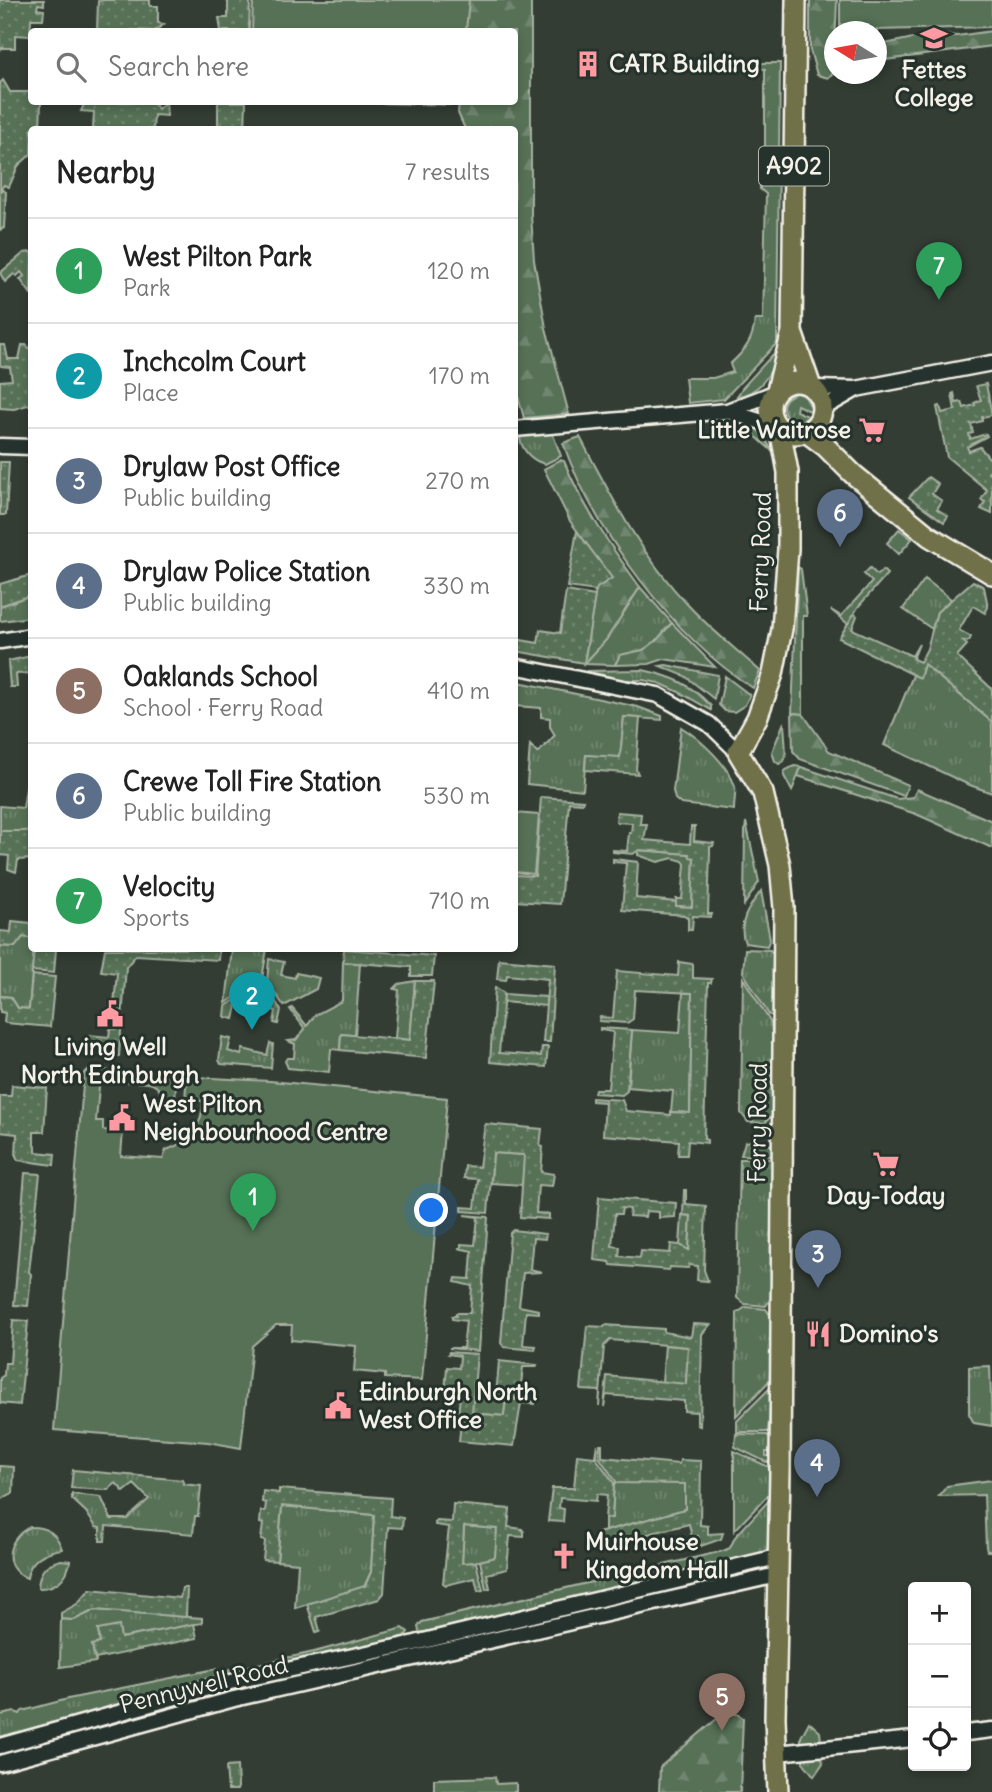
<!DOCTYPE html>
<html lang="en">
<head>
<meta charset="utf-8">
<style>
	body { margin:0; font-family:Delius,sans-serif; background:#f2f2f2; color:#222 }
	.controls { position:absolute; right:21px; bottom:21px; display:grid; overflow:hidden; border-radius:7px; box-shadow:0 4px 10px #0003 }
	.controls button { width:63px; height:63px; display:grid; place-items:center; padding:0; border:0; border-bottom:2px solid #e0e0e0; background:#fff; color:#222; font:35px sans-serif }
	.compass { position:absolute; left:824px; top:21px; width:63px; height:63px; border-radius:50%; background:#fff; box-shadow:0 4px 10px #0003; rotate:281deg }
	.you { position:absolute; left:432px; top:1211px; width:24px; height:24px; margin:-18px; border:5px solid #fff; border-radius:50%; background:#1a73e8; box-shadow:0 0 0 10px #1a73e833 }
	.badge { display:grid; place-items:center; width:46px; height:46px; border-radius:50%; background:#85585c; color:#fff; font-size:23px; font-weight:700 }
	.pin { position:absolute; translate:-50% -58px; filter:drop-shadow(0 2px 4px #0008) }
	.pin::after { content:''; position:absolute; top:37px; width:24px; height:21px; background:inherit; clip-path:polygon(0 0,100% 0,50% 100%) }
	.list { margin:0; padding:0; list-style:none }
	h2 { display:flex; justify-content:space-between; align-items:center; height:91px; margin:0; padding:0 28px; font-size:30px }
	h2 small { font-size:23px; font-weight:400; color:#767676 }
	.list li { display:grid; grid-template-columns:46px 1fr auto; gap:21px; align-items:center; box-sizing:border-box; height:105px; padding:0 28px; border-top:2px solid #e0e0e0 }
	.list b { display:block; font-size:26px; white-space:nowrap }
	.list p { margin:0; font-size:23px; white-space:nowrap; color:#767676 }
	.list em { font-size:23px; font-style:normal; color:#767676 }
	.icon { flex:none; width:38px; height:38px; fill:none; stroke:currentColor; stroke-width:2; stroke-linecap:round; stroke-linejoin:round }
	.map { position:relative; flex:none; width:992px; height:1792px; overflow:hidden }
	.search { position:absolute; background:#fff; box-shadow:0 4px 10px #0003; left:28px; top:28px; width:490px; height:77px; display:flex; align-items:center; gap:18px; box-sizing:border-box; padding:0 24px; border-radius:7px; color:#767676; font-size:26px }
	.panel { position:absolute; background:#fff; box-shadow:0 4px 10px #0003; left:28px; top:126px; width:490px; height:826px; border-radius:7px }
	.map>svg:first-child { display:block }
	.grass { fill:url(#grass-tufts); stroke:#a6b1a0; stroke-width:2 }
	.forest { fill:url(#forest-firs); stroke:#a6b1a0; stroke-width:2 }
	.park { fill:#577157; stroke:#a6b1a0; stroke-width:2 }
	.garden { fill:url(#garden-dots); stroke:#a6b1a0; stroke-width:2 }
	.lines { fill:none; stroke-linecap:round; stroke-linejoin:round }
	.minor-casing { stroke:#f4f1e8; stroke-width:19 }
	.major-casing { stroke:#f4f1e8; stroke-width:24 }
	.minor { stroke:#26332d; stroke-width:14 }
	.major { stroke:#6f704a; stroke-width:19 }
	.labels { text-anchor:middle; stroke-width:6; stroke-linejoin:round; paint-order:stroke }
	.shield { fill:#26332d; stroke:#b6b8b0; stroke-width:2 }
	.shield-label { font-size:23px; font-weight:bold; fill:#f4f1e8 }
	.poi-label { font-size:24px; font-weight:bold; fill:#f4f1e8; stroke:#26332d; text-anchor:start }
	.street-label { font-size:24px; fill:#f4f1e8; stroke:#26332d }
</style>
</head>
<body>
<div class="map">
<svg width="992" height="1792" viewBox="0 0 992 1792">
	<defs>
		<pattern id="grass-tufts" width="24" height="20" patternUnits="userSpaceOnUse" patternTransform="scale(1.75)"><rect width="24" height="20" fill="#577157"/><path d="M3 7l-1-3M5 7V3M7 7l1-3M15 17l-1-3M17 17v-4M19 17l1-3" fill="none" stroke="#70866f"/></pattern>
		<pattern id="forest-firs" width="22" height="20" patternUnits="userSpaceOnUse" patternTransform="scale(1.75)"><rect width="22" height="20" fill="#577157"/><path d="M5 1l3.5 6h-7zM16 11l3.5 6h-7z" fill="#70866f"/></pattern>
		<pattern id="garden-dots" width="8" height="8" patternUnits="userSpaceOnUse" patternTransform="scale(1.75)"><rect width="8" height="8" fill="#577157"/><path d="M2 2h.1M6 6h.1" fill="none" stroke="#70866f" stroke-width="1.8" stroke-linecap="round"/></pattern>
	</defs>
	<rect width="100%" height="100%" fill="#333d34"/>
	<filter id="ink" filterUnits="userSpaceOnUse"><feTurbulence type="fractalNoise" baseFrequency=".0143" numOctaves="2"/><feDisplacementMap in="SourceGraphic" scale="14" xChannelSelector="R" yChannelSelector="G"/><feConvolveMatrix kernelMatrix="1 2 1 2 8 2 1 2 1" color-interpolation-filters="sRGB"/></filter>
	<g filter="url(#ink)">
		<path class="grass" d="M759 63H780L777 343 724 399 688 403 685 378H713L733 372 730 364C745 351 753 340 755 320H763L766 194 760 189V181H765V69L756 68Z
			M774 353 777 357C770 375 759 394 737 396L743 387Z
			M796 393 804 395 811 407 810 411 797 405 796 411 808 416 801 422 790 421C780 410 780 399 796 393Z
			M541 416H546L561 456 545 464C533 461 523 452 520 439L522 436 546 432Z
			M741 423C759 426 764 436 772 451Z
			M899 529 912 539 899 554 887 543Z
			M798 567 801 569 807 616H803V714L792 713Z
			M870 568 877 575 883 570 887 574 858 607 848 624 831 610 841 616 872 582 864 574Z
			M925 579 951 599 937 612 932 629 903 609Z
			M640 587 672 623C664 629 660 639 652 645 640 653 628 654 616 662L615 665 584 664 606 640Z
			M31 595V617L0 621V606Z
			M924 664 992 722V793L967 784 884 745 914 673 920 678Z
			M643 670C674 677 689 683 711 706V710L679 692 659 683 643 680H621L586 671Z
			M725 676 750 695 745 705 734 712 725 711 719 705Z
			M514 681 638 707 662 716V720L624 717 620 758 586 755 583 790 527 784 530 745 538 753 555 735 550 727V718L541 717V708L515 706Z
			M784 722 786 753 784 761 779 764 775 761 772 752Z
			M681 727C699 738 729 765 735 787 736 793 734 803 734 810L681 804 675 799 673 791Z
			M794 766 801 767 792 791 784 776V771Z
			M28 776H31V831H0V806L23 808Z
			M746 822 759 882 744 905 745 831Z
			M638 850 690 854 694 857 692 907 675 906 676 899H682L685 864 683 861 673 858 658 862 638 855Z
			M761 891 770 939 767 946 745 943C737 923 749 907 761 891Z
			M23 937 31 938 32 948 34 949 29 1009 18 1008 11 997 0 996V946L15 947Z
			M232 949H267L262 979 226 1003Z
			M745 949 770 950 773 953V1016L769 1015 743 972Z
			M269 959 284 962 281 975 295 978 296 973 319 978 316 989 284 1006 267 982Z
			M343 962 360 963 355 1035 341 1034 340 1050 331 1049 329 1072 288 1068 285 1061 287 1058H294L295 1044 288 1041 296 1040 305 1029 290 1009 292 1008 307 1026 315 1015 342 1001Z
			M743 978 771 1023 773 1045V1114L765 1123 748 1122 741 1113Z
			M415 981 410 1040 395 1038 399 990 394 989 399 984Z
			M263 982 281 1010 278 1024 274 1023 276 1011 263 1007 261 1012 237 1006 234 1019 225 1017 226 1006Z
			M683 993H692L690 1113 671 1112 673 1091 628 1087 632 1030 680 1033Z
			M504 994 546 997V1006L503 1002Z
			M222 1037 231 1039 228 1051 241 1055 243 1049 267 1055 270 1043 273 1044 271 1068 221 1064 219 1060Z
			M762 1140 772 1146V1156L741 1155 745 1142Z
			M493 1153 525 1155 522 1185 491 1183Z
			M740 1159H773L772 1296 766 1306 745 1304 737 1298Z
			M682 1215 691 1216 689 1251 680 1245Z
			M746 1307 766 1309 772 1318V1378L736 1416 737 1313Z
			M665 1345 688 1347 686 1384 662 1382Z
			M990 1366 992 1426 974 1423 969 1414V1367Z
			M772 1386 768 1432H737V1421Z
			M473 1394 506 1397 504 1416 472 1413Z
			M736 1434 767 1435 772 1440V1452H766V1456L772 1457V1462H766L735 1447Z
			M734 1451 771 1468V1492L734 1531Z
			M0 1466 14 1467 13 1493 0 1500Z
			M73 1470 183 1480V1484L201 1486 198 1516H195L193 1534 106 1526 105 1541H100V1528L96 1527 86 1512 72 1499V1494L101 1497 111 1519H127L149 1499 134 1484 124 1492 116 1483 108 1490 71 1488Z
			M992 1480V1551H987L986 1547 984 1495 939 1496 947 1486Z
			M614 1483H685V1509L605 1531V1518L612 1517Z
			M771 1498 770 1546 763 1554 421 1633 419 1631 418 1627 422 1622 723 1551 730 1548 735 1537Z
			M282 1506 374 1515 371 1572 364 1587 295 1608 298 1563 277 1561Z
			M464 1526 498 1529 495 1558 462 1564Z
			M30 1527C47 1527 57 1533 62 1549 45 1551 29 1560 27 1578 0 1568 7 1538 30 1527Z
			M61 1560 70 1561C68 1578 55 1589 38 1588 39 1572 44 1564 61 1560Z
			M95 1610 202 1618V1623L121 1638 98 1630 100 1643 92 1645 96 1662 60 1667 61 1619 74 1620Z
			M403 1628 408 1632 404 1637 228 1675 229 1670 314 1652Z
			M215 1669 221 1671V1675C147 1694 74 1718 0 1739V1715L15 1712 20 1714 22 1711 68 1699Z
			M809 1722 820 1732 821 1741 801 1743V1737Z
			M815 1755 822 1758 823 1763 814 1776 803 1762V1757Z
			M237 1766 238 1787 237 1790H228L226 1767Z"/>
		<path class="forest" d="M466 0H531V215L534 260 546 328 569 414 524 418 515 386 514 130 465 129 458 113 459 102H514V32L464 31Z
			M810 0H837L834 72 828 78 817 75 810 50Z
			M992 31V46L877 61V44H885L932 34 957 36Z
			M580 437C612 498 640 554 688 605 710 629 736 649 760 671L753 688C674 638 594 531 563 443Z
			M560 460 564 461C583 507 611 547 640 587L606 640 584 664 596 588 611 578 570 521 544 469Z
			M672 623 715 667 664 659 649 664 615 665 620 655 643 650 656 641Z
			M666 665 718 675 714 699 685 676 660 666Z
			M792 713 803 714 829 751 908 785 904 796 800 759 793 751Z
			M801 767 897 799 913 797 917 789 992 821V848L916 814 798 776Z
			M726 1711 737 1714 743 1718 740 1792H659L660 1767Z"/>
		<path class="park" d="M253 0H469L466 31 252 32Z
			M840 0H992V27L840 31Z
			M333 102H458V105Z
			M514 813 539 815 534 874 515 872Z
			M90 1069 172 1077 176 1085 175 1099H163C158 1076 139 1084 122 1082L118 1077 100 1076 96 1121H103V1130L123 1131 121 1156 163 1159 166 1150C189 1143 203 1125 203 1101L185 1100 186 1086 193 1077 270 1081 447 1098 422 1380 385 1378V1374L354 1371 356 1346 291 1340 292 1325H276L252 1346 241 1448 208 1442 54 1430 84 1073Z
			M495 1777 496 1784 516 1783V1792H434V1779Z"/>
		<path class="garden" d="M0 0H44V5L38 4 37 9 44 10 43 19H31L30 36 15 35V48H2L0 50Z
			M104 0H150V6H158V23L164 24 155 31 131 30 130 31H97L98 1Z
			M224 0H250L249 31H221L219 18H228V1Z
			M3 80 10 92H31L32 102H41L40 129 32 130 31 154 18 166 9 187 4 185 1 189 6 192 4 228 0 230V83Z
			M85 102H152L158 109 166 102 167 116 154 115 153 129H93L94 112 81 111Z
			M218 102H246L245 129H218Z
			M31 252H32L31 294 20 279 24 276 21 272 17 276 14 274 5 282 0 273 24 253Z
			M0 345H5L8 359H19L22 345H27L28 348H31V345V404L14 409 0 408V381L12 380 10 367 1 366 0 364Z
			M986 384 992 415 982 417V421L971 424 973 433 969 434 970 439 986 434 987 436 967 447 969 451 980 447 989 458 992 456V468L988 473 992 476V514L981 509 985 502 981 500 987 490 947 457 937 407 940 406 942 413 955 410 952 394 954 393 956 403 962 402 964 408 975 405 974 403 981 400 976 386Z
			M0 462H9L6 515H0Z
			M928 477 938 484 932 494 942 501 937 509 948 516 944 522 909 497Z
			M577 531 612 578 597 588 596 591 567 587Z
			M31 575V595L0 606V584Z
			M973 581 984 587 988 607 985 613 973 606 959 630 971 637 969 641H963L967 645 957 656 992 689V722L924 664 920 678 839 638 854 614 857 616 852 629 912 656 919 644 913 659 920 662 927 649 937 612Z
			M566 591 595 596 584 663 515 651V639L538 643 540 630 560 633Z
			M31 656V673L16 674 17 687H10L8 661Z
			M624 717 640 718 636 769 638 774 585 770 586 755 620 757Z
			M541 797 583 800 582 803 569 802 560 904 515 901V875L535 876Z
			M617 812 641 814 640 824H647L644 840 690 844 691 827H695L694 841 714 843 713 846 710 847V853L708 914H712L711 917 693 916 692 930H688V918L684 915 622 910 626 863 613 862V859L638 862 636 898 676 902V906L692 907 694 858 690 857 689 854 639 850 633 854 613 852V850L627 851 629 833H631L632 823 616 822Z
			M0 831H31V859L18 860 16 872 8 869 9 856 0 855Z
			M12 921 31 923V938L23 937 15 947 0 946V931L11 932Z
			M34 949H56L54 973 32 971Z
			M105 949H219L218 960 136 955 126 967 119 1056 89 1054 87 1050 89 1035 109 1037 110 1029H116L118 1005 114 1004 117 973 101 971Z
			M344 949 434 956 432 976H411V967L343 962Z
			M499 959 555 964 550 1042H543L548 979 507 975 506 980 497 979Z
			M679 962 693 964V978L712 979 711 983H708L704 1139 707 1140V1143L688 1141 687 1155H678L679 1141 603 1135 605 1102 592 1101V1098L622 1100 626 1111 671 1115V1112L690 1113 692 993 635 990 633 1019 627 1023 599 1021 600 1017 613 1018 617 971 678 976Z
			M32 975 55 977 50 1027 6 1023 4 1022 5 1013 0 1012V996L11 997 18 1008 29 1009Z
			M415 981H434L426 1058 340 1050 341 1034 410 1040Z
			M495 987 504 993 499 1053 541 1056 542 1047H548L546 1067 490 1062Z
			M600 1028 632 1030 627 1091 622 1095 594 1093 595 1089H608L613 1032 600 1030Z
			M12 1085 47 1088 44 1132H34V1145L36 1146V1152L55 1154 54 1165 18 1160 16 1156 17 1134 0 1132V1096H11Z
			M485 1124 542 1129 540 1146 543 1147 541 1172 554 1174 552 1186 538 1185 536 1213 549 1214V1219L520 1217 524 1155 493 1153 488 1213 462 1211V1207L475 1208 478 1179 464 1178 465 1166 479 1167Z
			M25 1173 40 1174 29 1272 31 1274 28 1306 14 1305Z
			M684 1190H686V1204L706 1206 704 1270 708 1281 697 1280 698 1266 689 1265 688 1268 670 1267 669 1270 611 1265 610 1262 594 1260 599 1197 676 1203 675 1217 659 1218V1212L646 1211 645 1217 629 1216 630 1209 622 1208 621 1214H615L612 1246 620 1247 619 1256 640 1258 641 1251 670 1253 671 1244 680 1245 689 1250 691 1216 683 1215Z
			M464 1215 488 1217 478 1351 449 1348H463L466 1321 452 1319V1316H456V1313H470L472 1286 455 1282 456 1278 470 1279 472 1251 458 1248H461V1244L475 1245 478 1217Z
			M513 1230 546 1234 545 1239 533 1238 530 1269 542 1272 523 1273 519 1306 539 1310V1313L526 1312 523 1345 536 1346 535 1350 504 1347 501 1343 510 1233Z
			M13 1320 28 1321 20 1405 0 1403V1378L4 1375 5 1363H10Z
			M693 1324 710 1325 702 1334 700 1426 697 1425V1412L684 1411V1401L606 1395 604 1407 607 1376 686 1384 688 1347 610 1340 604 1346 599 1406 600 1391 581 1390 587 1326 604 1327 605 1325 664 1329V1332L691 1337Z
			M449 1352 477 1354 472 1413 504 1416 506 1399 535 1402V1404L521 1403 514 1446 459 1441 461 1423 457 1422 460 1397 447 1395 445 1392 447 1367 459 1368 460 1356 448 1354Z
			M499 1361 537 1365 536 1367H523L520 1394 534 1396V1400L496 1396Z
			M597 1444 596 1458 614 1483 612 1518H605L607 1495 597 1494 596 1501 560 1498 559 1508 564 1509 563 1522 548 1521 552 1488H574L577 1455 595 1457Z
			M600 1444H602V1457L679 1464 680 1460 701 1461 700 1525 708 1526V1534L723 1533 721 1539 701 1546 698 1536 692 1537 689 1524 599 1546 595 1534 685 1509V1484L617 1483 599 1457Z
			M279 1489 391 1498 390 1516 403 1518 402 1528 388 1527 384 1593 379 1599 316 1617 320 1631 316 1632 307 1604 365 1586 371 1572 374 1515 282 1506 277 1561 263 1560 265 1541 261 1540 263 1524 260 1523 261 1511H265L266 1503 262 1502 263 1491 279 1493Z
			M453 1504 510 1509 508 1527 522 1529 524 1532V1537L510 1536 507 1569 487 1574 490 1588 486 1589 480 1561 495 1557 497 1529 464 1526 462 1563 476 1562 483 1590 478 1591 475 1578 446 1585 443 1583 449 1527 435 1525V1523L437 1521 452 1522Z
			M182 1588H187L186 1617 95 1610 74 1620 61 1619V1613L77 1604 90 1589 180 1598Z
			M194 1624 197 1638 95 1659 92 1645 100 1643 98 1630 119 1626 121 1638Z"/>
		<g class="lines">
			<g class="minor-casing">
				<path id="minor" d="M814 388 856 389 992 363
					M822 409 855 390
					M727 411 778 427
					M514 429 727 411 774 393
					M0 446 32 447
					M0 641 32 636
					M514 666 658 695 709 724 738 752
					M966 1733 992 1730
					M0 1746 226 1683 415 1643 777 1557
					M777 1753 913 1739
					M0 1763 234 1699 777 1575"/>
			</g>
			<g class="major-casing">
				<path id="major" d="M792 332 811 387
					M770 408a26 26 0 1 1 52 0a26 26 0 1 1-52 0Z
					M777 390 792 332 796 0
					M806 432 826 447 853 474 929 536 992 574
					M778 1792 775 1718 780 1471 784 908 780 865 763 793 738 752 757 718 773 674 782 629 788 549V472L780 429"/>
			</g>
			<use href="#minor" class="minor"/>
			<use href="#major" class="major"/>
		</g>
	</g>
	<defs>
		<g id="school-bare" transform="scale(2.1)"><path d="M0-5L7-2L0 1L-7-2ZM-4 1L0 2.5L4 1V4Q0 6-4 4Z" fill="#ff9aa2" stroke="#26332d" stroke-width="2.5" paint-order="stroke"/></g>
		<g id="building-bare" transform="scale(2.1)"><path d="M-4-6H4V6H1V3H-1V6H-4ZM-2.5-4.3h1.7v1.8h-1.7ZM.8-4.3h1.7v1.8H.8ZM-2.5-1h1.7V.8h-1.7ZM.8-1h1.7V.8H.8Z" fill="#ff9aa2" stroke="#26332d" stroke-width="2.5" paint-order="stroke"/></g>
		<g id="supermarket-bare" transform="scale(2.1)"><path d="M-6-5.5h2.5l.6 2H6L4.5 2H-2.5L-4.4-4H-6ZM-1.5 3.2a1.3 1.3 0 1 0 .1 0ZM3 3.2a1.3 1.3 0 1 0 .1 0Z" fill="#ff9aa2" stroke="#26332d" stroke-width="2.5" paint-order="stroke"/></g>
		<g id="civic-bare" transform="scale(2.1)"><path d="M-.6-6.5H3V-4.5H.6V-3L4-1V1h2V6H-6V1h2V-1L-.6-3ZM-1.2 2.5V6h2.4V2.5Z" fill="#ff9aa2" stroke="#26332d" stroke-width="2.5" paint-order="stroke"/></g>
		<g id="restaurant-bare" transform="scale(2.1)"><path d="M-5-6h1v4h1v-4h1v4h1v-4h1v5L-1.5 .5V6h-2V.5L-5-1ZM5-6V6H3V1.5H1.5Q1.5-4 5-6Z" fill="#ff9aa2" stroke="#26332d" stroke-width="2.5" paint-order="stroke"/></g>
		<g id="church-bare" transform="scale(2.1)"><path d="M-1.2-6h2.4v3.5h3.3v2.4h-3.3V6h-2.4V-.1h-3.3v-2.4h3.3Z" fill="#ff9aa2" stroke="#26332d" stroke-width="2.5" paint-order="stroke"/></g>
	</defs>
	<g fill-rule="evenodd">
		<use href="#school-bare" x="934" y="38"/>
		<use href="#building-bare" x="588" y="64"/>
		<use href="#supermarket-bare" x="872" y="430"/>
		<use href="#civic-bare" x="110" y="1014"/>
		<use href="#civic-bare" x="122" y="1118"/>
		<use href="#supermarket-bare" x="886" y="1164"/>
		<use href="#restaurant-bare" x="818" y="1334"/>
		<use href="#civic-bare" x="338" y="1406"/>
		<use href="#church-bare" x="564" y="1556"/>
	</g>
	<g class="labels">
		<rect class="shield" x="759" y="146.5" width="70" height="39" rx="5"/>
		<g class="shield-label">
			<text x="794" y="174">A902</text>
		</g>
		<g class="poi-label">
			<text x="609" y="72">CATR Building</text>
			<text x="934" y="78" text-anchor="middle">Fettes<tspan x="934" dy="28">College</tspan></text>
			<text x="851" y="438" text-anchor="end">Little Waitrose</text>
			<text x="110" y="1055" text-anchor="middle">Living Well<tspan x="110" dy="28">North Edinburgh</tspan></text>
			<text x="143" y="1112">West Pilton<tspan x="143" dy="28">Neighbourhood Centre</tspan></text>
			<text x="886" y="1204" text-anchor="middle">Day-Today</text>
			<text x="839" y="1342">Domino's</text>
			<text x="359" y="1400">Edinburgh North<tspan x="359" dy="28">West Office</tspan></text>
			<text x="585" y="1550">Muirhouse<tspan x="585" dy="28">Kingdom Hall</tspan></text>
		</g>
		<g class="street-label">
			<text transform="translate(761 552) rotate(-88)" y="8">Ferry Road</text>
			<text transform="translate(758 1123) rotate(-89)" y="8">Ferry Road</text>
			<text transform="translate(204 1685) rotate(-14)" y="8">Pennywell Road</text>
		</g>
	</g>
</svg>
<div class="controls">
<button>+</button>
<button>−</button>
<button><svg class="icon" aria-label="locate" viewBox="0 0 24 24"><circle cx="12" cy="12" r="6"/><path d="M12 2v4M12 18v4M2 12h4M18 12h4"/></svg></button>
</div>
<svg class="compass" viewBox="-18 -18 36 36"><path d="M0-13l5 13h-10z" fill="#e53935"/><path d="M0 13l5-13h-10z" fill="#767676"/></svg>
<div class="you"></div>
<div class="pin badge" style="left:253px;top:1231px;background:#2e9e5b">1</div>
<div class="pin badge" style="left:252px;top:1030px;background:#0f9aa8">2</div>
<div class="pin badge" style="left:818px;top:1288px;background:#5c6f8a">3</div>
<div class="pin badge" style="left:817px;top:1497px;background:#5c6f8a">4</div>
<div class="pin badge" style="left:722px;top:1731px;background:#8d6e63">5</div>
<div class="pin badge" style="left:840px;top:547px;background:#5c6f8a">6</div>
<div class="pin badge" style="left:939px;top:300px;background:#2e9e5b">7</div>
<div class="search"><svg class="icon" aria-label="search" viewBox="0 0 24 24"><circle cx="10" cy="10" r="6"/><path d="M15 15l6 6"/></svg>Search here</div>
<section class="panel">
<h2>Nearby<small>7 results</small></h2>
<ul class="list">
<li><span class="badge" style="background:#2e9e5b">1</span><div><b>West Pilton Park</b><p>Park</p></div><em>120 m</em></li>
<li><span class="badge" style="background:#0f9aa8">2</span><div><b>Inchcolm Court</b><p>Place</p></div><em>170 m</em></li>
<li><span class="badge" style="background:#5c6f8a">3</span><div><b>Drylaw Post Office</b><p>Public building</p></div><em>270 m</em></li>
<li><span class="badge" style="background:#5c6f8a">4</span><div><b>Drylaw Police Station</b><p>Public building</p></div><em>330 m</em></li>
<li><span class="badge" style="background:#8d6e63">5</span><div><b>Oaklands School</b><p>School · Ferry Road</p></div><em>410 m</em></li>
<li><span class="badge" style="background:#5c6f8a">6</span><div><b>Crewe Toll Fire Station</b><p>Public building</p></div><em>530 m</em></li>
<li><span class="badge" style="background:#2e9e5b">7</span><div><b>Velocity</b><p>Sports</p></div><em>710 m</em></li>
</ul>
</section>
</div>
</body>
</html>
